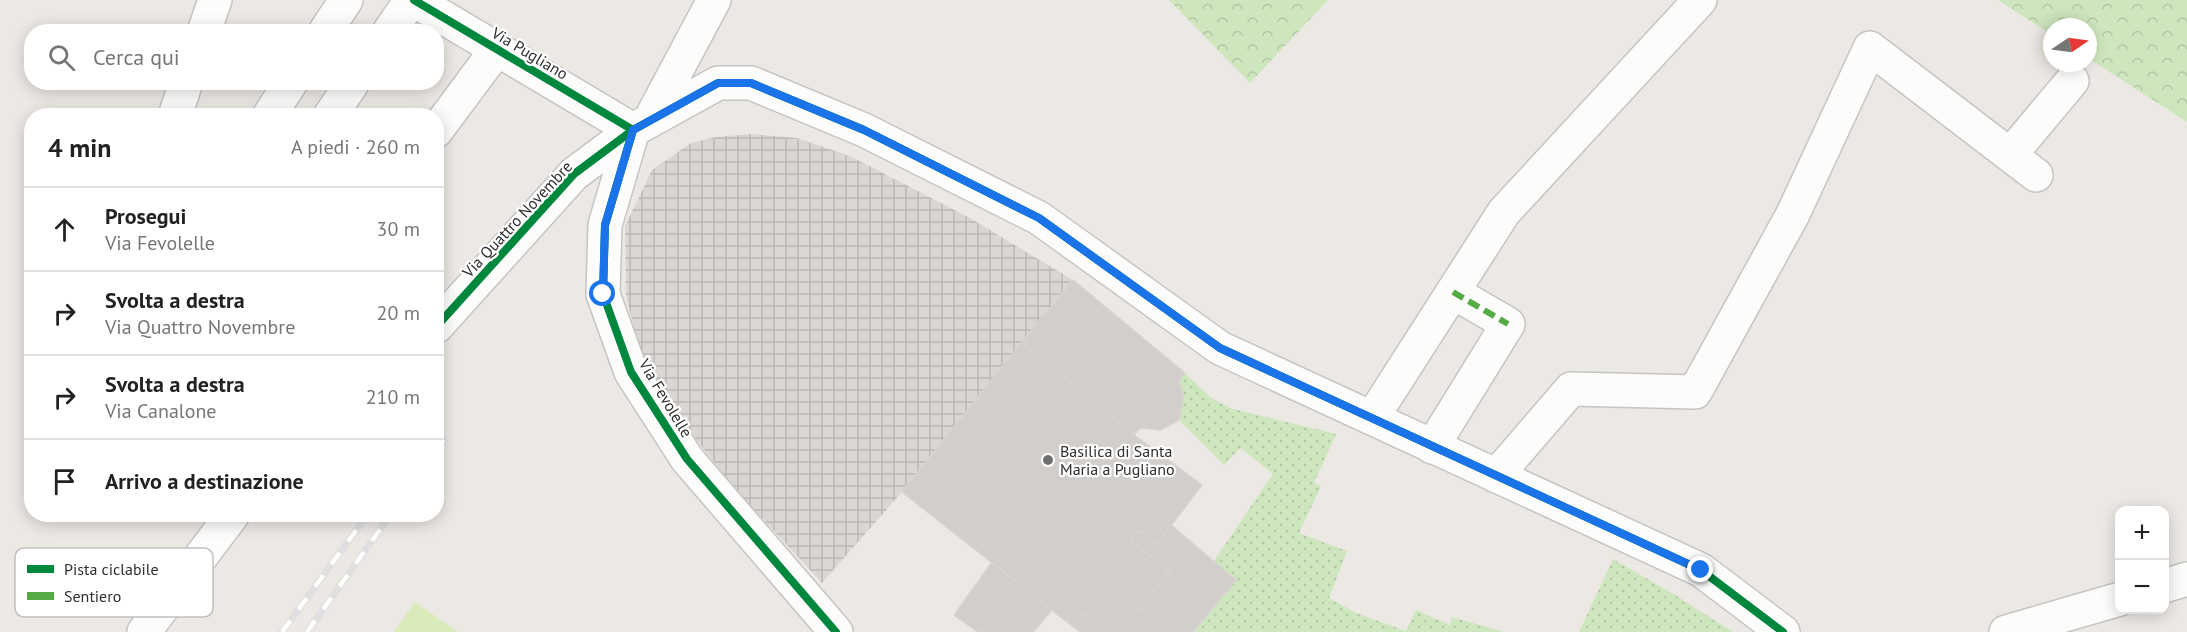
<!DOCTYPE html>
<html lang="it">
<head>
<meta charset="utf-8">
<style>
	body { margin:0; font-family:"PT Sans",sans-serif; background:#f2f2f2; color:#222 }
	.controls { position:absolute; right:18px; bottom:18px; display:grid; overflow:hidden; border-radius:12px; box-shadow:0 3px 15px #0003 }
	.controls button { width:54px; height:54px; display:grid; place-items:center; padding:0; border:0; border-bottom:2px solid #e0e0e0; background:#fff; color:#222; font:30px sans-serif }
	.compass { position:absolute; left:2043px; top:18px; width:54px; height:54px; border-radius:50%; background:#fff; box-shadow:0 3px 15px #0003; rotate:77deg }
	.stop { position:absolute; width:18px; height:18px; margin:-14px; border:4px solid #1a73e8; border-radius:50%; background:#fff }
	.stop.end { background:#1a73e8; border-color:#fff; box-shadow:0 2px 6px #0008 }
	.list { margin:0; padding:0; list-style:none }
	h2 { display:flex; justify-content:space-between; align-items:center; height:78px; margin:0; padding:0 24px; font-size:26px }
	h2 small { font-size:20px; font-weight:400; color:#767676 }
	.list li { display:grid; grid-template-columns:39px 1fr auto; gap:18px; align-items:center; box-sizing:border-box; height:84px; padding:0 24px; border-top:2px solid #e0e0e0 }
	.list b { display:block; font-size:22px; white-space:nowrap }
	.list p { margin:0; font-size:20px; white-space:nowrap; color:#767676 }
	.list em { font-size:20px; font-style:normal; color:#767676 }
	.icon { flex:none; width:33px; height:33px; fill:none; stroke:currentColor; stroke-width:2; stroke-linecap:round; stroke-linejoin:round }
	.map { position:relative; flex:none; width:2187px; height:632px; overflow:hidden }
	.search { position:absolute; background:#fff; box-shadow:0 3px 15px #0003; left:24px; top:24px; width:420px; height:66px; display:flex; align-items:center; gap:15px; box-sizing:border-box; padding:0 21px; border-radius:24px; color:#767676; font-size:22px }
	.panel { position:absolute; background:#fff; box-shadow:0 3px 15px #0003; left:24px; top:108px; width:420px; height:414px; border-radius:24px }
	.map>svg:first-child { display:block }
	.grass { fill:url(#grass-dots) }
	.park { fill:url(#park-crowns) }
	.pitch { fill:#d9eabb }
	.plaza { fill:url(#plaza-grid) }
	.building { fill:#d1cecb; stroke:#d7d4d0; stroke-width:1.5 }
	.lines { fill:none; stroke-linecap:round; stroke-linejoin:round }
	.street-casing { stroke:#c5c4c5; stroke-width:36 }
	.street { stroke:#fcfcfb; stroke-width:33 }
	.rail-casing { stroke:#dfdfe1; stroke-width:7 }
	.rail { stroke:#fff; stroke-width:4.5; stroke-dasharray:14; stroke-linecap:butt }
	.quiet { stroke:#54ab44; stroke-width:6; stroke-dasharray:12 6; stroke-linecap:butt }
	.cycleway-casing { stroke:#fff; stroke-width:11 }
	.cycleway { stroke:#00873e; stroke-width:8 }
	.route { stroke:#1a73e8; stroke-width:8 }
	.poi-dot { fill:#706f6e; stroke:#fff; stroke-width:2 }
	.labels { text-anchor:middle; stroke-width:4.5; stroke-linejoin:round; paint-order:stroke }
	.street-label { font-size:16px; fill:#2e2e2e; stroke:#fff }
	.poi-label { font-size:16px; fill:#2e2e2e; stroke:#fff; text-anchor:start }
	.key { fill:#fff; stroke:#c0c0c0; stroke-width:1.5 }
	.key-label { font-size:16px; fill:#2e2e2e }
</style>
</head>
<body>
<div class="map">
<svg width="2187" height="632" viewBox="0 0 2187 632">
	<defs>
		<pattern id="grass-dots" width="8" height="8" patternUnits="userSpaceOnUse" patternTransform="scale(1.5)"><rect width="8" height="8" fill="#cee6be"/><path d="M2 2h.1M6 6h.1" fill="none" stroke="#b1c6a4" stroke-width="1.8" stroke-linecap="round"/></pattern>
		<pattern id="park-crowns" width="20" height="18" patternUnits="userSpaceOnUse" patternTransform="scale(1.5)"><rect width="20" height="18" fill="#cee6be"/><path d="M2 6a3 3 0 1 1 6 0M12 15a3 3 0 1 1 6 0" fill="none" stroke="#b1c6a4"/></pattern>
		<pattern id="plaza-grid" width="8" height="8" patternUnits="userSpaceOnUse" patternTransform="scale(1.5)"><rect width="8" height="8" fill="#dad6d2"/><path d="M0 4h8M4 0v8" fill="none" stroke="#bbb8b5"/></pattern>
	</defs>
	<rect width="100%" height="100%" fill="#ece8e4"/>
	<path class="grass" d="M1185 373 1211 398 1233 409 1336 434 1314 483 1321 486 1299 533 1347 551 1329 598 1356 613 1406 631 1416 610 1450 625 1452 617 1504 632H1193L1236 581 1214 561 1273 474 1241 448 1224 465 1179 420 1184 397 1179 381Z
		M1613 559 1675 595 1733 632H1579Z"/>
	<path class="park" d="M1169 0H1328L1250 83Z
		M1998 0H2187V122L2088 58V27H2052V35Z"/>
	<path class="pitch" d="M415 602 458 632H394Z"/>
	<path class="plaza" d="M751 134 797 138 850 156 970 218 1073 280 902 492 822 583 736 490 676 414 640 351 626 296 625 226 652 170 691 143 716 137Z"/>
	<path class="building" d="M1073 280 1185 373 1179 381 1184 397 1179 420 1160 430 1140 428 1134 435 1022 342Z
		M1022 342 1134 435 1202 485 1157 544 1139 530 1130 541 1170 571 1139 611 1109 587 1085 617 1075 609 1066 621 902 492Z
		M1171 525 1236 580 1193 632H1080L1066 621 1075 609 1085 617 1109 587 1139 611 1170 571 1130 541 1139 530 1157 544Z
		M992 562 1052 610 1033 632H978L954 615Z"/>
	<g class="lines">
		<g class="street-casing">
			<path id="street" d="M414 0 633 130 605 225 603 294 631 372 687 459 836 632
				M204 32 215 0
				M325 32 346 0
				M389 32 411 0
				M175 116 186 82
				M269 116 291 82
				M330 116 353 82
				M650 120 714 0
				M436 131 497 49
				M2010 155 2072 81
				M436 327 574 174 633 130 718 83H751L864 130 1039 218 1220 348 1701 570 1783 632
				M1372 418 1504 212 1700 0
				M1432 447 1508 324 1453 292
				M1496 476 1571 389 1695 392 1793 214 1870 48 2036 175
				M2164 586 2187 579
				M144 632 233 514
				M2006 632 2120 599"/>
		</g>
		<use href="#street" class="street"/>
		<g class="rail-casing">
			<path id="rail" d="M436 451 444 440
				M282 632 368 514
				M307 632 391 514"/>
		</g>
		<use href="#rail" class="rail"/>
		<path class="quiet" d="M1453 292 1508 324"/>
		<g class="cycleway-casing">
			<path id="cycleway" d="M414 0 633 130 605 225 603 294 631 372 687 459 836 632
				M436 327 574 174 633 130 718 83H751L864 130 1039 218 1220 348 1701 570 1783 632"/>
		</g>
		<use href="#cycleway" class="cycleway"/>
	</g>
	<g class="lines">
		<path class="route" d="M603 294 605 225 633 130 718 83H751L864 130 1039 218 1220 348 1701 570"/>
	</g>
	<circle class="poi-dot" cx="1048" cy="460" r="6"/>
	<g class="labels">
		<g class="street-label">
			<text transform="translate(530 53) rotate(31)" y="6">Via Pugliano</text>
			<text transform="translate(517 219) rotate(-47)" y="6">Via Quattro Novembre</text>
			<text transform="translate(666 398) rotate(59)" y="6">Via Fevolelle</text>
		</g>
		<g class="poi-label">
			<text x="1060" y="457">Basilica di Santa<tspan x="1060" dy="18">Maria a Pugliano</tspan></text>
		</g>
	</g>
	<rect x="15" y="548" width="198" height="69" rx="9" class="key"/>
	<rect x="27" y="565" width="27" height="8" fill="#00873e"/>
	<rect x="27" y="592" width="27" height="8" fill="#54ab44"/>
	<g class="key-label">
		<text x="64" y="575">Pista ciclabile</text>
		<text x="64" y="602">Sentiero</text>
	</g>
</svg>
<div class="controls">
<button>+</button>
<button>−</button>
</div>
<svg class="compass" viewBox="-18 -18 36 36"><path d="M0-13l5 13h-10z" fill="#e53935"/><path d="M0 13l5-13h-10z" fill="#767676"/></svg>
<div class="stop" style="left:603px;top:294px"></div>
<div class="stop end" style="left:1701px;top:570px"></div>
<div class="search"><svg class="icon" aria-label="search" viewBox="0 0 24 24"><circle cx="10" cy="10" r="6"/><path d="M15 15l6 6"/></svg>Cerca qui</div>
<section class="panel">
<h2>4 min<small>A piedi · 260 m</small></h2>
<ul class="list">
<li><svg class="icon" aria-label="ahead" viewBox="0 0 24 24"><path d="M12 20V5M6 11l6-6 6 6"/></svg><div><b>Prosegui</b><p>Via Fevolelle</p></div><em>30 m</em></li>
<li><svg class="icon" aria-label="right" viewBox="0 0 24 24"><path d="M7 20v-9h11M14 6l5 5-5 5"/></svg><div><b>Svolta a destra</b><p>Via Quattro Novembre</p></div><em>20 m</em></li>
<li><svg class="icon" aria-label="right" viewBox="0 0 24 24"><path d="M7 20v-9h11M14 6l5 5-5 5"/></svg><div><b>Svolta a destra</b><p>Via Canalone</p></div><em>210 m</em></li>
<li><svg class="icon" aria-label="arrive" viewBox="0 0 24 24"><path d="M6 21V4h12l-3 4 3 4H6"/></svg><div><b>Arrivo a destinazione</b></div></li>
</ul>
</section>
</div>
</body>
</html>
